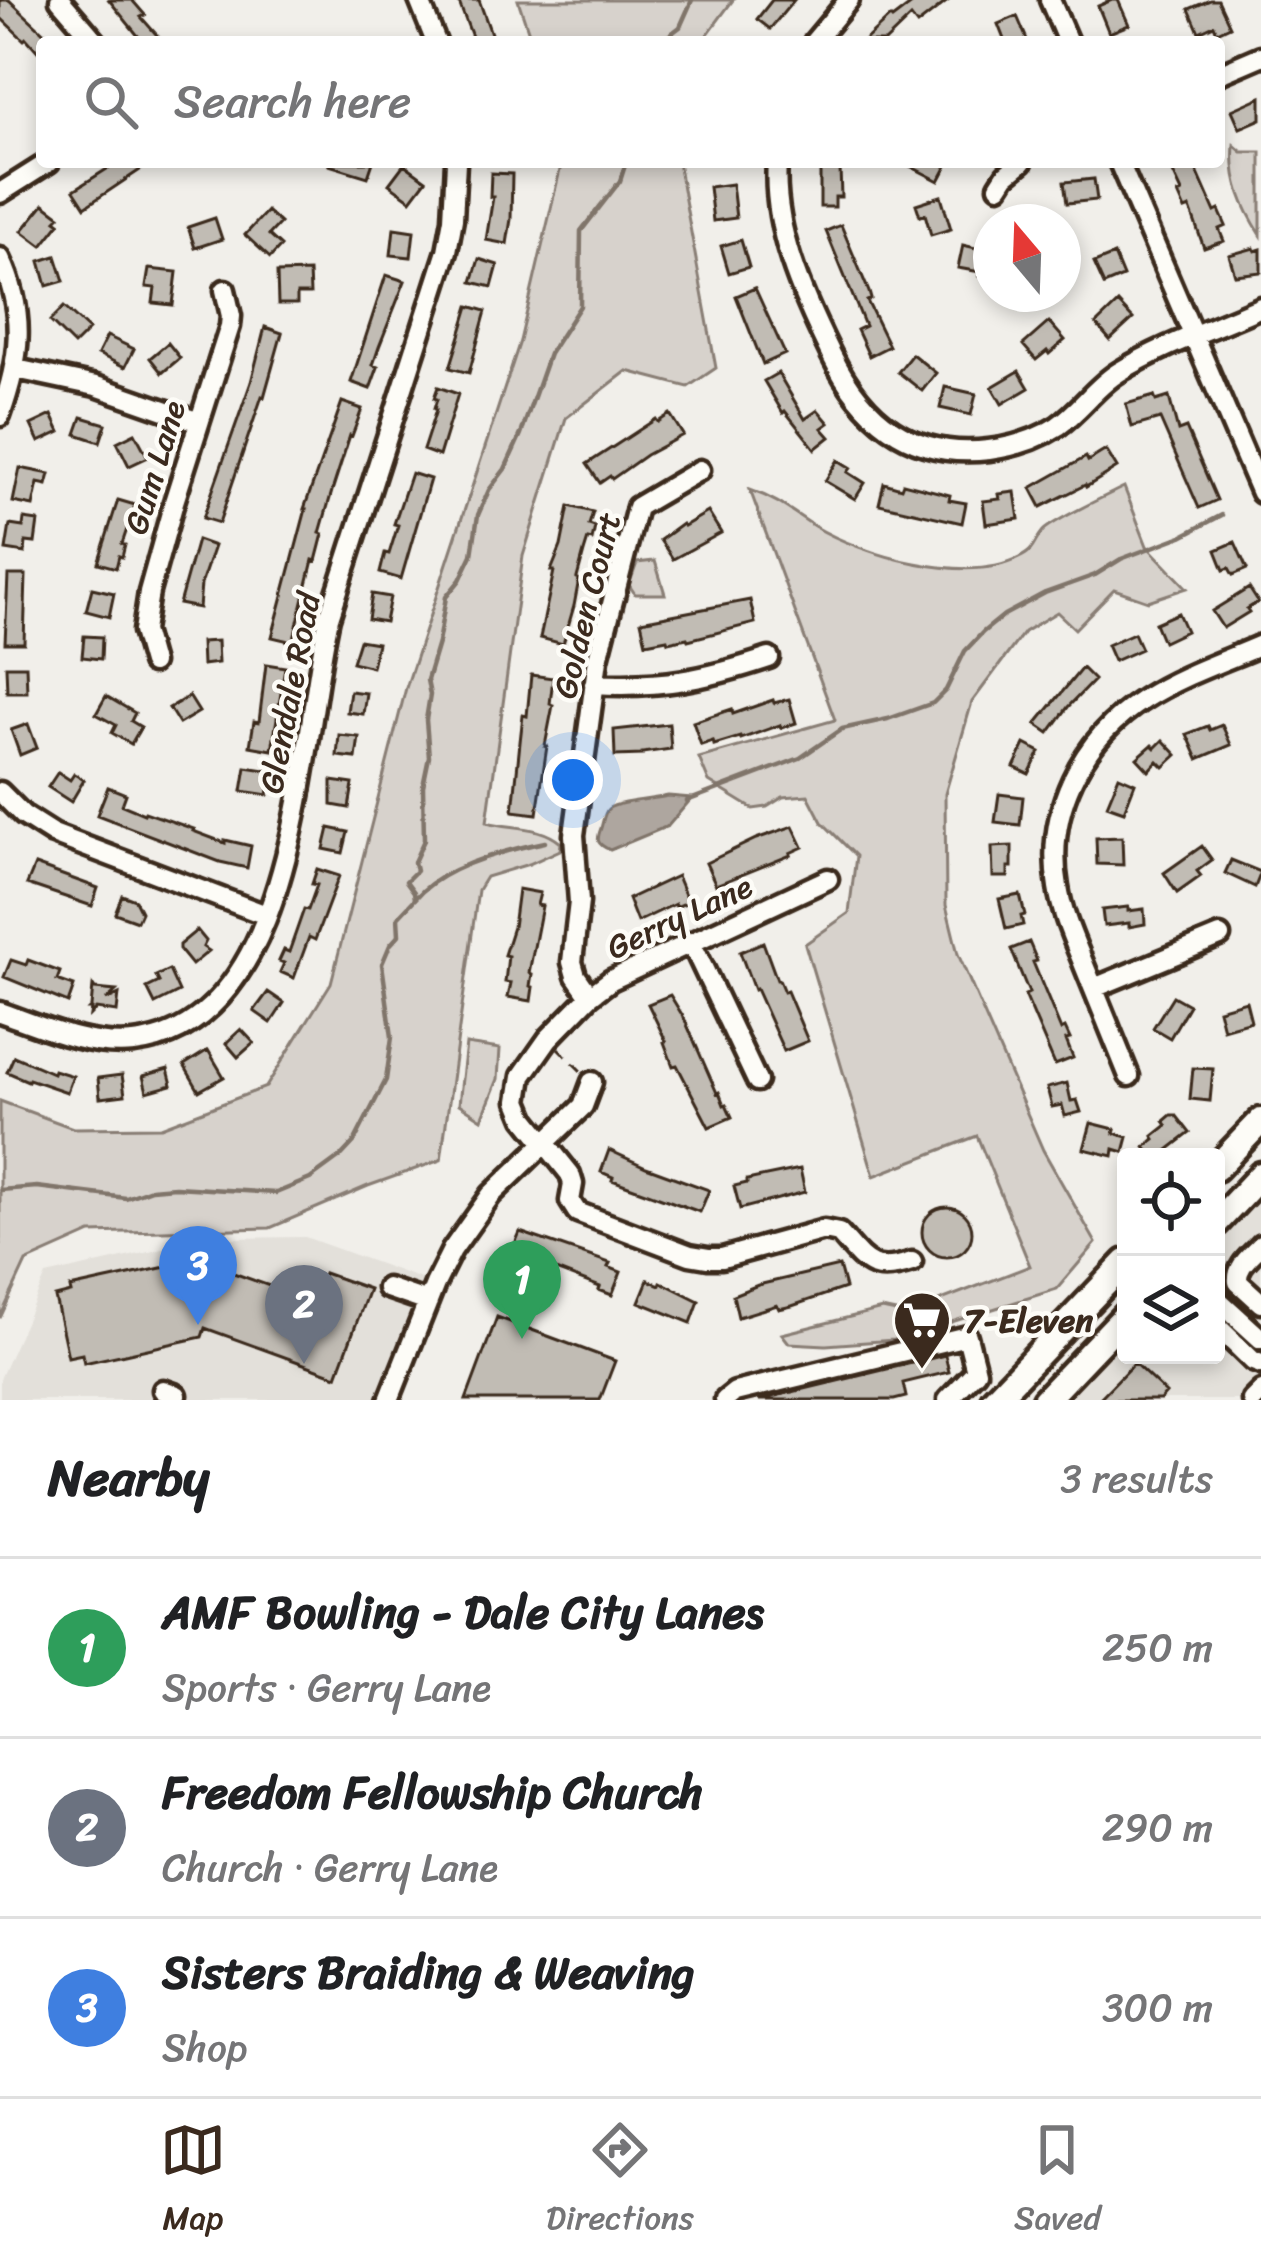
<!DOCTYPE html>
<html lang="en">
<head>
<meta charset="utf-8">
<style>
	body { margin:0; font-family:Sriracha,sans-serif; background:#f6f6f6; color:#202124 }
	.controls { position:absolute; right:36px; bottom:36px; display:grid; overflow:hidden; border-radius:12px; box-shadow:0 6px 18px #0003 }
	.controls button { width:108px; height:108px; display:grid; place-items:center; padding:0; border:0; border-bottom:3px solid #e0e0e0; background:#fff; color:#202124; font:60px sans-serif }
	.compass { position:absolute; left:973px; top:204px; width:108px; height:108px; border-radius:50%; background:#fff; box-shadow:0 6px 18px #0003; rotate:341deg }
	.you { position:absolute; left:573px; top:780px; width:42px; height:42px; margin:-30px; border:9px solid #fff; border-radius:50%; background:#1a73e8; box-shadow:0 0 0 18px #1a73e833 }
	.badge { display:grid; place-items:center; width:78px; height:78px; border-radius:50%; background:#3b2a1e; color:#fff; font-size:39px; font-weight:700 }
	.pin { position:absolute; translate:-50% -99px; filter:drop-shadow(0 3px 6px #0008) }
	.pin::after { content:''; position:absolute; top:63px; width:42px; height:36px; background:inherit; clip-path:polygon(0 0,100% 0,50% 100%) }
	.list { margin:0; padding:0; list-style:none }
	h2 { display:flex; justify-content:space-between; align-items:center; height:156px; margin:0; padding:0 48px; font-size:51px }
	h2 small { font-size:39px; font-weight:400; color:#757577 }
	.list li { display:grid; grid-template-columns:78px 1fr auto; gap:36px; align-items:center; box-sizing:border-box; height:180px; padding:0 48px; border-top:3px solid #e0e0e0 }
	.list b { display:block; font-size:45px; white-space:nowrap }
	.list p { margin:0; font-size:39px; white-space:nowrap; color:#757577 }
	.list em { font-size:39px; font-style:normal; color:#757577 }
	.icon { flex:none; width:66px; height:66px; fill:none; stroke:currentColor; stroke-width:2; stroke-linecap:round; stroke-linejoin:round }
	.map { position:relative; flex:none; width:1261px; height:1400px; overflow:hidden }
	.search { position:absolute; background:#fff; box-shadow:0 6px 18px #0003; left:36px; right:36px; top:36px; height:132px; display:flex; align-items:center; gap:30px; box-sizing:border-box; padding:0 42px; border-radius:12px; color:#757577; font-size:45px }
	.sheet { height:696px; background:#fff }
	nav { display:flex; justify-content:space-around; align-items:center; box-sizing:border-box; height:168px; border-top:3px solid #e0e0e0; background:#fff; font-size:33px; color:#757577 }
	nav a { display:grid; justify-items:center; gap:6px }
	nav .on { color:#3b2a1e }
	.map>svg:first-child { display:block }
	.built { fill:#e3e0da }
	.green { fill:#d7d2cc; stroke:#897e75; stroke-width:3 }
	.water { fill:#aea69f; stroke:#80746b; stroke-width:3 }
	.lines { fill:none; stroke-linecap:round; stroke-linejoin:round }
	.stream { stroke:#80746b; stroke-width:4.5 }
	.building { fill:#c1bcb4; stroke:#3b2a1e; stroke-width:3 }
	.minor-casing { stroke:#3b2a1e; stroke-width:27 }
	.major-casing { stroke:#3b2a1e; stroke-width:33 }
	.path { stroke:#3b2a1e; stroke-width:3; stroke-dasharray:12 9; stroke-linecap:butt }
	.minor { stroke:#fdfcf7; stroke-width:18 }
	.major { stroke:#fdfcf7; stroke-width:24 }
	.labels { text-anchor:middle; stroke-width:9; stroke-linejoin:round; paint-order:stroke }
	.street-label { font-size:33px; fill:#3b2a1e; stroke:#fdfcf7 }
	.poi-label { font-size:33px; font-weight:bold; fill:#3b2a1e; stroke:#fdfcf7; text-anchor:start }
</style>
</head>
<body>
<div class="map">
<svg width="1261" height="1400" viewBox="0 0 1261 1400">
	<rect width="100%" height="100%" fill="#f1efea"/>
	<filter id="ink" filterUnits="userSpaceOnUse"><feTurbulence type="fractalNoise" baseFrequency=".00833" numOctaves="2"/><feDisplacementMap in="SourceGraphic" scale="24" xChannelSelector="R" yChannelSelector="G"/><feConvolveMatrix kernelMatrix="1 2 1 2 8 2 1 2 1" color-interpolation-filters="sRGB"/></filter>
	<g filter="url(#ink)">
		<path class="built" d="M1261 1175V1400H1045L1126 1316V1355H1216V1222Z
			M305 1237 435 1284 390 1400H0V1379L46 1275 212 1238Z"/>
		<path class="green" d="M518 0H733L702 42H532Z
			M1234 145 1242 152H1261V235C1243 207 1231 180 1234 145Z
			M559 162H678L716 368 688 387 627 371 566 418 523 556 487 822C512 829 540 825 561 843L560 850 529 864 486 877 478 890 441 1160 368 1186 270 1228 91 1233 26 1262 0 1318V1101L73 1128 161 1127 266 1087 331 983 406 688 520 341 560 170Z
			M1124 487 1147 546 1187 588 1148 601 1114 589 1075 629 1057 612 1024 632 972 702 945 794 946 905 958 954 1043 1150 1096 1243 1057 1289 894 1340 826 1345 789 1343 782 1334 882 1309 905 1314 1030 1266 977 1136 874 1176 805 944 849 913 856 856 822 822 808 795 783 797 767 807 753 809 709 782 699 758 835 720 750 490C777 499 791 511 814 526 862 555 967 585 1019 558 1036 550 1032 544 1043 531 1052 521 1108 495 1124 487Z
			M655 561 665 594H635L629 585 637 563Z
			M466 1044 500 1049 498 1079 482 1119 459 1104Z"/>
		<path class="water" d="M668 796 692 798 668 826 610 850C597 844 596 841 601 828 603 822 604 813 608 809 615 802 655 799 668 796Z"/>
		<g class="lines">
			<path class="stream" d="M660 42 680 27 692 0
				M687 801 800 758 842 729 888 719 933 703 946 690 965 651 983 632 1004 615 1045 593 1095 575 1121 559 1182 536 1222 515
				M415 899C441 867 506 850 545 842
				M0 1190 37 1187 126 1198 151 1189 175 1187 276 1193 310 1179 340 1157 354 1142 386 1080 392 1037 382 964 390 945 399 935 398 917 415 899 414 892 406 881 416 871 414 862 424 840 423 786 429 757 426 720 430 695 427 680 438 643 446 597 460 580 472 555 478 515 489 490 505 469 521 434 549 354 580 306 581 231 620 181 626 162"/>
		</g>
		<path class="building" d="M0 0H9L54 42H42V56L26 38 24 40 0 17Z
			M109 0H132L145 15 141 17 163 42H143Z
			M458 0H479L494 42H474Z
			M772 0H794L770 29 757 19Z
			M917 0H949L917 25 911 17 885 42H863L890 17 892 19Z
			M1112 0H1118L1129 25 1109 33 1098 6Z
			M1210 0H1218L1230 26 1217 32 1214 25 1199 32 1189 9Z
			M1017 16 1028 42H1005L998 24Z
			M1261 97V119L1240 128 1232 110Z
			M118 162H152L85 207 74 190Z
			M330 162H373L368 177 329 165Z
			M902 162H949L939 181Z
			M1168 162H1193L1215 212 1219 210 1226 226 1219 229 1224 241 1204 248 1190 208 1185 210 1178 194 1182 192Z
			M404 164 426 180 411 200 389 184Z
			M840 168 841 197H835V207H820V169Z
			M491 173 512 174 511 219 507 244 486 240 493 197H490Z
			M1094 179 1097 200 1067 203 1064 182Z
			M732 184 736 218 713 221 709 187Z
			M941 196 951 229 931 235 925 214 920 216 916 204Z
			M44 204 60 216 56 220 60 223 42 246 22 231Z
			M267 211 280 223 269 235 281 246 270 258 245 235Z
			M215 218 222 239 195 248 188 227Z
			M841 225 869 292 871 299 867 301 889 346 869 356 857 330 865 326 826 231Z
			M394 228 414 231 411 257 391 255Z
			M741 240 749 267 729 273 721 246Z
			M985 244H991V279L979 276 980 272 958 268 963 245 984 250Z
			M1254 248 1255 251 1261 249V272L1235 275 1229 255Z
			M1114 255 1123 277 1104 285 1094 263Z
			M56 256 64 281 47 286 40 261Z
			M479 259 498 265 492 287 472 282Z
			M149 269 177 272 173 305 153 303 155 288 146 287Z
			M309 272 310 294H297V304H278L277 273Z
			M386 275 405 281 379 347 373 365 378 367 370 389 351 382Z
			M755 288 785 354 763 364 736 296Z
			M1118 303 1133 319 1110 340 1096 324Z
			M469 306 486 311 469 373 450 368Z
			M64 307 89 330 74 345 50 321Z
			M1049 322 1065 340 1049 354 1047 351 1036 360 1023 345Z
			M265 327 282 333 264 397 262 396 219 523 203 518 251 382Z
			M107 336 134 349 125 367 98 354Z
			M168 343 180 358 162 373 150 358Z
			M912 354 936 373 922 391 898 372Z
			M1019 371 1029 388 1002 404 992 387Z
			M778 373 805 419 818 410 829 423 822 428 830 437 815 449 785 411 783 413 764 381Z
			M438 387 458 394 439 456 423 450 436 410 434 409 437 399 434 398Z
			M945 387 976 394 971 415 940 408Z
			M1154 396 1156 401 1169 397 1178 431 1186 428 1217 500 1199 508 1160 419 1132 427 1126 404Z
			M342 402 362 409 352 436 350 435 332 491 320 533 323 534 316 561 313 560 293 642 272 637 306 509H304Z
			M670 414 683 435 646 455 612 479 610 476 600 483 587 464 656 419 658 422Z
			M52 415 60 432 39 442 31 425Z
			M82 417 106 424 100 442 76 434Z
			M135 433 148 457 129 466 117 442Z
			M1106 450 1117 468 1086 487 1085 485 1041 507 1031 488 1086 457 1088 461Z
			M838 460 851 468 848 472 865 483 855 499 825 481Z
			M20 468 50 474 47 485 38 483 33 506 13 502Z
			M411 473 430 479 401 579 380 573 385 553 389 554 398 525 394 524Z
			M884 483 901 488 903 483 950 495 949 500 966 503 962 523 879 504Z
			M1015 492 1019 519 986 524 983 501 1000 499 999 494Z
			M118 500 135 505 122 544 125 545 122 557 119 556 116 568 98 563Z
			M569 506 593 512 589 525 595 527 592 540 588 539 584 552 577 578 579 579 574 606 563 644 540 638 554 571H551L561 546Z
			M708 512 721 533 673 559 660 540 682 524 684 526Z
			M24 519 38 521 35 543 26 542 25 553 6 550 10 525 23 527Z
			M197 540 214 546 201 584 199 608 179 604Z
			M1235 542 1247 569 1233 575 1229 568 1224 570 1216 550Z
			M8 575H26L24 643H5Z
			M92 588 114 593 109 617 86 611Z
			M1249 588 1258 602 1247 609 1249 612 1223 628 1212 611Z
			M372 594 390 597 385 622 368 619Z
			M750 600 755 623 688 640 687 638 668 642 667 639 646 643 641 621Z
			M1178 613 1186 631 1163 642 1155 623Z
			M1134 633 1141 649 1114 661 1107 645Z
			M84 636 102 637 101 659 82 657Z
			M359 640 377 643 372 667 352 662Z
			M217 641 218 663 202 665 201 642Z
			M266 664 285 667 272 750 250 746 254 721 259 722Z
			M6 666H26L27 692H7Z
			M1082 668 1094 680 1068 707 1049 733 1036 724Z
			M531 675 553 678 550 704 553 705 545 746H547L537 814 513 811 520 742 523 715 527 716Z
			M350 691 366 693 363 714 347 712Z
			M106 696 135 713 131 721 141 727 131 744 112 733 116 725 96 714Z
			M189 696 199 712 179 724 169 708Z
			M789 699 796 723 781 728 780 725 741 739 740 737 714 745 713 741 701 745 693 722 732 709 733 714 773 700 774 703Z
			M28 724 37 748 20 755 11 730Z
			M669 724 671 749 642 753V755L615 756 614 730Z
			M1222 725 1231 745 1198 759 1187 734 1208 726 1210 730Z
			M339 735 359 737 356 758 337 756Z
			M1163 740 1177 755 1164 767 1158 761 1149 771 1137 758 1152 745 1155 748Z
			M1025 744 1040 752 1029 774 1014 767Z
			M246 767 272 771 268 795 242 791Z
			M58 772 70 780 74 774 84 780 71 802 48 787Z
			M1119 776 1135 783 1124 811 1107 805Z
			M332 781 353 784 349 808 332 805Z
			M108 787 126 794 122 805 144 814 145 812 194 829 193 831 225 843V840L251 846 247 868 220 862 97 815Z
			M999 794 1023 797 1020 825 995 822Z
			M793 826 803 847 790 853 791 855 716 885 706 863 756 839Z
			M329 828 348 832 343 853 324 849Z
			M1122 837 1123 865 1097 864 1096 838Z
			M1012 846V867H1008V877H993L992 847Z
			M1202 846 1212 860 1197 871 1201 876 1177 893 1164 873Z
			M1231 860 1261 872 1255 887 1225 873Z
			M35 865 98 888 92 906 27 884Z
			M317 869 339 876 315 940 309 937 294 978 280 972 284 963 279 961 284 950 289 952 304 909 308 910 317 885 312 884Z
			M677 876 688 902 676 907 675 904 637 922 628 899Z
			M518 889 540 893 537 905 542 906 529 973 532 974 530 986 533 987 531 1001 508 997 511 983 505 982 508 956 504 955 513 927Z
			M122 895 135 900 141 912 137 921 115 913Z
			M1020 895 1025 915 1021 916 1023 925 1006 929 999 899Z
			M1128 907V911L1144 909 1145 924 1129 927V923L1104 926 1102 910Z
			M197 930 206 941 203 947 209 951 192 965 179 949V945Z
			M763 942 777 980H779L784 992 787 991 808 1041 784 1051 756 989 754 990 740 952Z
			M1029 942 1037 961 1033 962 1061 1030 1065 1028 1070 1039 1066 1040 1073 1058 1055 1065 1025 995 1029 993 1011 949Z
			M11 960 26 965 28 960 60 972 57 980 74 986 68 1003 4 977Z
			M169 970 179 992 155 1004 147 988 159 982 156 976Z
			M93 986 95 989 116 991 106 1000 119 994 117 1012 96 1009 90 1015 91 1009H89L91 1007Z
			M268 992 284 1003 271 1023 254 1011Z
			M670 995 684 1018 717 1093 719 1092 724 1105 726 1104 732 1117 709 1127 677 1065 673 1066 664 1042 666 1041 648 1004Z
			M1173 996 1189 1005 1170 1038 1153 1028Z
			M1246 1001 1251 1021 1223 1029 1218 1009Z
			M241 1029 254 1043 238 1057 226 1043Z
			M208 1050 224 1077 199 1091 184 1065Z
			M14 1056 53 1073 54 1070 73 1076 67 1092 29 1079 28 1081 7 1072Z
			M1193 1068 1213 1069 1210 1101 1190 1099Z
			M168 1069 172 1085 147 1092 143 1076Z
			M122 1075 125 1095 100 1098 98 1078Z
			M1067 1083 1071 1101 1077 1100 1081 1112 1065 1116 1062 1105 1052 1107 1047 1088Z
			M1171 1115H1176L1190 1133 1159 1157H1153L1145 1147 1155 1139 1153 1136 1167 1125 1164 1121Z
			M1091 1123 1115 1129 1114 1133 1128 1137 1124 1152 1114 1149 1113 1156 1084 1149Z
			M609 1150 646 1167 709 1190 700 1212 612 1180 613 1177 601 1172Z
			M800 1169 805 1192 740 1209 734 1186 747 1183V1180Z
			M922 1232a25 25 0 1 1 50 0a25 25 0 1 1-50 0Z
			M520 1232 610 1263 608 1267 621 1272 612 1295 599 1290 600 1287 511 1253Z
			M207 1258 214 1266 289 1293 277 1325 301 1334 324 1273 369 1289 337 1376 205 1328 202 1337 84 1363 82 1354 68 1357 55 1297 71 1293 70 1288Z
			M839 1266 845 1288 792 1306 779 1309 777 1305 738 1317 733 1295 758 1285Z
			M648 1280 660 1285 661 1282 699 1301 691 1323 639 1302Z
			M497 1317 615 1361 600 1400H466Z
			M945 1355 949 1372 903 1383 906 1397 894 1400H759Z
			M1134 1363 1166 1393 1160 1400H1098Z"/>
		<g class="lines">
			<g class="minor-casing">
				<path id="minor" d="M60 0 96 42
					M419 0 436 42
					M1050 0 1068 42
					M814 42 849 0
					M1219 74 1261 56
					M777 162C772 228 802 295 831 354 863 420 912 459 989 450 1013 447 1038 439 1058 426 1081 410 1096 386 1119 372 1163 345 1214 328 1261 307
					M1119 162 1261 493
					M999 186 1006 175 1022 162
					M0 193 49 162
					M0 258C27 314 20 360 0 416
					M16 369 96 386 199 422
					M152 663 143 631 149 592 174 502 230 326 231 316 225 290
					M594 684C661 688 706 679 769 658
					M0 792 23 815 53 834 266 915
					M828 879 611 980 590 996 548 1039 522 1076 518 1101 525 1118 570 1174 573 1184 570 1201 577 1212 690 1255 708 1258H722L824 1230 839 1233C865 1262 870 1276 912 1262
					M691 942 757 1081
					M1094 988 1220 936
					M590 996 576 976 572 962 579 902 574 835 598 659 637 507 700 470
					M0 1012C42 1027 88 1048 134 1043 298 1024 301 740 329 618L447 251 453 219 456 162
					M1129 1076C1114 1039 1099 1002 1084 965 1074 940 1062 914 1058 887 1045 812 1081 739 1144 699 1180 676 1222 662 1261 645
					M1261 1245C1251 1256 1236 1266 1238 1282L1261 1303
					M387 1288 428 1302
					M1216 1298 1261 1339
					M1216 1325 1253 1361 1261 1364
					M163 1390 177 1395
					M389 1400 435 1284 452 1250 491 1195 583 1106 592 1082
					M725 1400 735 1392 967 1336 976 1371 948 1400
					M1252 1400 1261 1391"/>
			</g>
			<g class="major-casing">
				<path id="major" d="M1216 1168 1261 1121
					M1216 1223 1261 1175
					M994 1400 1126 1262
					M1045 1400 1126 1315"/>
			</g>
			<path class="path" d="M558 1048 581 1071"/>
			<use href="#minor" class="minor"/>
			<use href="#major" class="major"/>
		</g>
	</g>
	<defs>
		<g id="supermarket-pin" transform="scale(3)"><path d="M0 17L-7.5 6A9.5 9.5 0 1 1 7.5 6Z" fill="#3b2a1e" stroke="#fdfcf7"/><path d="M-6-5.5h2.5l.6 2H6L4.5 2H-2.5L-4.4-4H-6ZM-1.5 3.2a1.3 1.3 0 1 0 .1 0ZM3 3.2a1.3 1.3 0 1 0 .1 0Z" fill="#fff"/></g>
	</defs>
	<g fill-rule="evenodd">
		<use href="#supermarket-pin" x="922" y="1320"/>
	</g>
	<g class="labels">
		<g class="street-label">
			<text transform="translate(154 467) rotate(-73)" y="12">Gum Lane</text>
			<text transform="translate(586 605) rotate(-76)" y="12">Golden Court</text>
			<text transform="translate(289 693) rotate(-79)" y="12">Glendale Road</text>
			<text transform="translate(679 916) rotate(-25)" y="12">Gerry Lane</text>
		</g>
		<g class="poi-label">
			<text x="964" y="1332">7-Eleven</text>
		</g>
	</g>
</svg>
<div class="controls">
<button><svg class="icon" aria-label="locate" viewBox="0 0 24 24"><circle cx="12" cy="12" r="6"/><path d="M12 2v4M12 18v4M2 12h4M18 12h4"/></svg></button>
<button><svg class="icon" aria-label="layers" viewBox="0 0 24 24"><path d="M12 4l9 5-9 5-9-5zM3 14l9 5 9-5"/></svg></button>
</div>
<svg class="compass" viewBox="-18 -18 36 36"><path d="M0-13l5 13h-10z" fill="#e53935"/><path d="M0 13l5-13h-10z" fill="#757577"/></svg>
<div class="you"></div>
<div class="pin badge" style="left:522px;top:1339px;background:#2e9e5b">1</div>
<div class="pin badge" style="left:304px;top:1364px;background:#6b7280">2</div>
<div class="pin badge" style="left:198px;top:1325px;background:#3f7fe0">3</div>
<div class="search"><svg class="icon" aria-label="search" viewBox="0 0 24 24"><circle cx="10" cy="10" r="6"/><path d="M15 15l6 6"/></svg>Search here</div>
</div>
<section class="sheet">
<h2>Nearby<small>3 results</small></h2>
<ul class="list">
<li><span class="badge" style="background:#2e9e5b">1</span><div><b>AMF Bowling - Dale City Lanes</b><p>Sports · Gerry Lane</p></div><em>250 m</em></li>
<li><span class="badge" style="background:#6b7280">2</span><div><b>Freedom Fellowship Church</b><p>Church · Gerry Lane</p></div><em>290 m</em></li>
<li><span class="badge" style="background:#3f7fe0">3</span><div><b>Sisters Braiding &amp; Weaving</b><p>Shop</p></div><em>300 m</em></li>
</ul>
</section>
<nav>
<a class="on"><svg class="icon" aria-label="map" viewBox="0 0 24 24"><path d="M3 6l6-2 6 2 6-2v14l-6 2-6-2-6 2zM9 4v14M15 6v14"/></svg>Map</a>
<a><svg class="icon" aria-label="directions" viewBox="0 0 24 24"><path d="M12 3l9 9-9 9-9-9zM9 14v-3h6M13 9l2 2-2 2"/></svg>Directions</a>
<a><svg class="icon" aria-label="saved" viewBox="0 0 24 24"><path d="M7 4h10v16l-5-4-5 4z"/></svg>Saved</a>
</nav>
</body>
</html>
